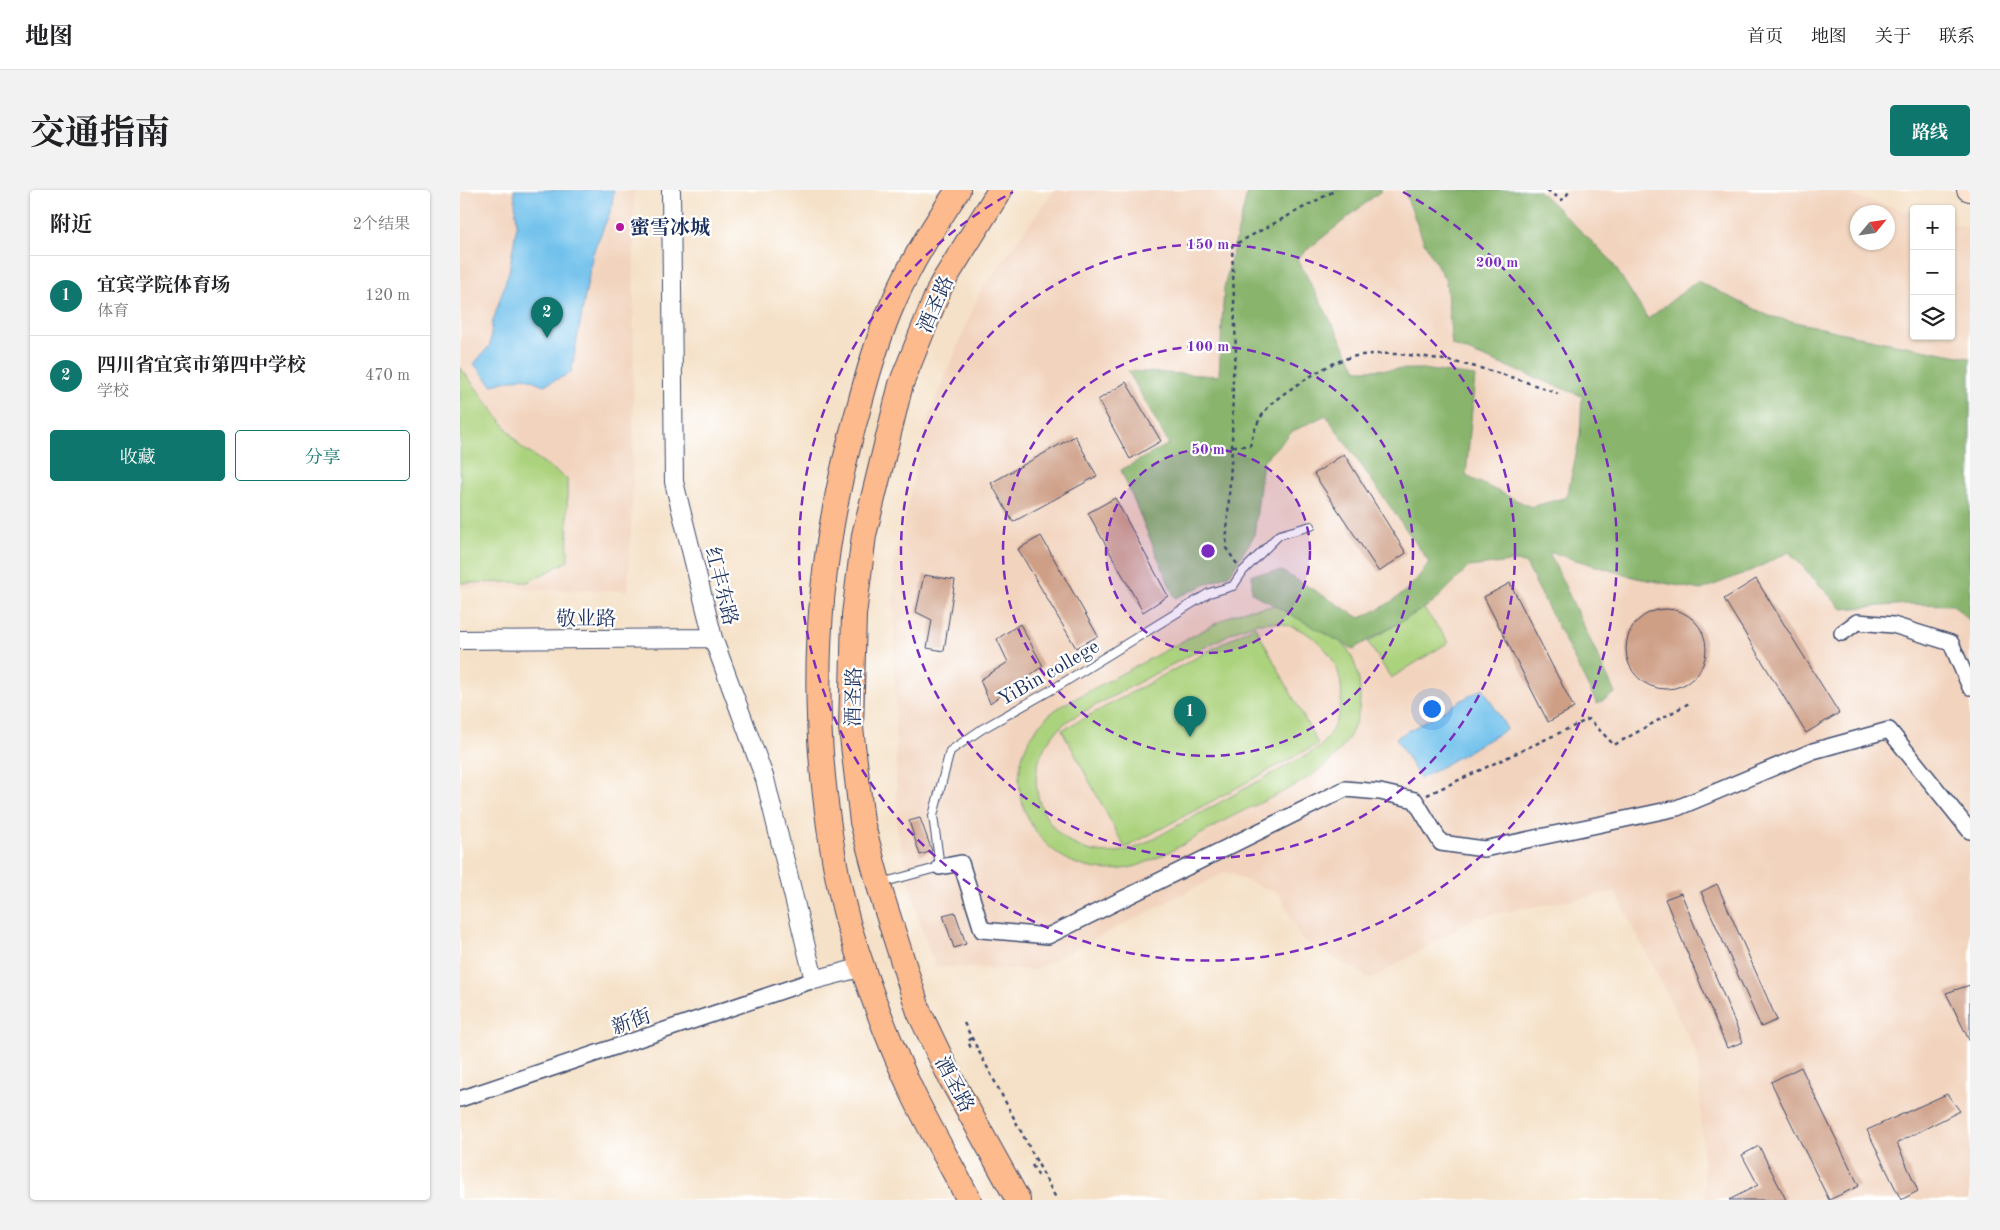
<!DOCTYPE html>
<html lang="zh">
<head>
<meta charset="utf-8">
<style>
	body { margin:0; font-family:"Old Standard TT","Noto Serif SC",serif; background:#f2f2f2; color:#202124 }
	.controls { position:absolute; right:15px; top:15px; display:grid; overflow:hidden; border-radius:5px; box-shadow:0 1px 4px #0004 }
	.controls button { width:45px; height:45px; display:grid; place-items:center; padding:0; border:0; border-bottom:1px solid #e0e0e0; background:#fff; color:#202124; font:25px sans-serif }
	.compass { position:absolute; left:1390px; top:15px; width:45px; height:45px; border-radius:50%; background:#fff; box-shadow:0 1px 4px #0004; rotate:61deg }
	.you { position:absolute; left:971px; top:518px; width:18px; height:18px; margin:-12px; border:4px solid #fff; border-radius:50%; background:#1a73e8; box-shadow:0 0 0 8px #1a73e833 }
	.badge { display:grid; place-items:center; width:32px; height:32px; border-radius:50%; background:#0f766e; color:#fff; font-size:16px; font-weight:700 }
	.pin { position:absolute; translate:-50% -41px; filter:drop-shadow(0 1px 2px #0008) }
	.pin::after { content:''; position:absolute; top:26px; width:18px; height:15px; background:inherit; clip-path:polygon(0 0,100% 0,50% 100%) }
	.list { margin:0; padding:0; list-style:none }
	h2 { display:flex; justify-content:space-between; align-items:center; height:65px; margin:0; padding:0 20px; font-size:21px }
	h2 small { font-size:16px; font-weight:400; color:#757577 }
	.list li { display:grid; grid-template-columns:32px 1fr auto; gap:15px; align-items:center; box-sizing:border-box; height:80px; padding:0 20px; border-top:1px solid #e0e0e0 }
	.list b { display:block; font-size:19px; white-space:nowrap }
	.list p { margin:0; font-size:16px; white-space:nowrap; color:#757577 }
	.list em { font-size:16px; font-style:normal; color:#757577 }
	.actions { display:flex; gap:10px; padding:15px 20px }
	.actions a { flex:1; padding:11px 0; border:1px solid #0f766e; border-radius:5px; text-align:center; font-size:18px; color:#0f766e }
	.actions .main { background:#0f766e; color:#fff }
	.icon { flex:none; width:28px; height:28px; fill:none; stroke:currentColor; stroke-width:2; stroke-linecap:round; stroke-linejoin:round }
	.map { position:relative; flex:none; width:1510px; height:1010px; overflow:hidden; border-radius:5px }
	header { display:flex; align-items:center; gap:30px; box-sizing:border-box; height:70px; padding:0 25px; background:#fff; border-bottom:1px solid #e0e0e0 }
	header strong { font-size:24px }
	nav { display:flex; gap:28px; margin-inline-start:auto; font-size:18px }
	.intro { display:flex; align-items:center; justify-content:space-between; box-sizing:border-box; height:120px; padding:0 30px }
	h1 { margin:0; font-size:35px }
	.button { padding:12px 22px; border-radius:5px; background:#0f766e; color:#fff; font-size:18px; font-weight:700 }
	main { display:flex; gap:30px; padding:0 30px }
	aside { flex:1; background:#fff; border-radius:5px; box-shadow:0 1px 4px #0004 }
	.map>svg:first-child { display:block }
	.built { fill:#f2d4be; fill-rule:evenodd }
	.green { fill:#abd27c; stroke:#63806d; fill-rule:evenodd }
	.forest { fill:#88b46c; stroke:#527265 }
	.water { fill:#71c1ec; stroke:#4678a5 }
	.building { fill:#ce9e85 }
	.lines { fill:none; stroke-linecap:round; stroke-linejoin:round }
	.service-casing { stroke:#3c4a6e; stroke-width:10 }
	.minor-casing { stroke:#3c4a6e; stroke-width:18 }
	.tertiary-casing { stroke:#3c4a6e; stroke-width:20 }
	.secondary-casing { stroke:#3c4a6e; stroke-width:22 }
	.trunk-casing { stroke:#3c4a6e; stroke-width:26 }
	.path { stroke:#3c4a6e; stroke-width:2.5; stroke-dasharray:4 4; stroke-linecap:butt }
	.service { stroke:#fff; stroke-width:8 }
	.minor { stroke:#fff; stroke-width:15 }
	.tertiary { stroke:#fff; stroke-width:18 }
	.secondary { stroke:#fee3d1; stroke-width:20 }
	.trunk { stroke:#fcba8d; stroke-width:24 }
	.ring { fill:none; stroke:#7b2cbf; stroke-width:2.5; stroke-dasharray:9 6 }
	.poi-dot { fill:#b5179e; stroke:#fff; stroke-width:2 }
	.labels { text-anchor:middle; stroke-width:4.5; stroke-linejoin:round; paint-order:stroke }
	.poi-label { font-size:20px; font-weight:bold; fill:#1b2f5e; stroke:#fff; text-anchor:start }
	.street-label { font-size:20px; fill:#1b2f5e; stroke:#fff }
	.centre { fill:#7b2cbf; stroke:#fff; stroke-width:2.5 }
	.ring-label { font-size:15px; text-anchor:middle; font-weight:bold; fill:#7b2cbf; stroke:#fff; stroke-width:4.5; stroke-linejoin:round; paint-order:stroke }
</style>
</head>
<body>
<header>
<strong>地图</strong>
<nav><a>首页</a><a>地图</a><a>关于</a><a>联系</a></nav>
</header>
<div class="intro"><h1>交通指南</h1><a class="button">路线</a></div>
<main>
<aside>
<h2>附近<small>2个结果</small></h2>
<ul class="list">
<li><span class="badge">1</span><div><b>宜宾学院体育场</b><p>体育</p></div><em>120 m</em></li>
<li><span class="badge">2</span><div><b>四川省宜宾市第四中学校</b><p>学校</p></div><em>470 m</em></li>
</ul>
<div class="actions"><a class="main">收藏</a><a>分享</a></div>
</aside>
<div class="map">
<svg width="1510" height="1010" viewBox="0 0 1510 1010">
	<rect width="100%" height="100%" fill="#fff"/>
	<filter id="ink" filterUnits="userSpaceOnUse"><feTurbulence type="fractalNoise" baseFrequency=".02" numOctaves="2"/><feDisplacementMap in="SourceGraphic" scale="10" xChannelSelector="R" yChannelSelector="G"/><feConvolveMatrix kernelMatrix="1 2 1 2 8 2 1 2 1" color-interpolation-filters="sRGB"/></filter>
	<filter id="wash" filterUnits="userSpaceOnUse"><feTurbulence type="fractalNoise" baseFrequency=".0096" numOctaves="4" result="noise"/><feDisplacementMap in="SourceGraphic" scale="20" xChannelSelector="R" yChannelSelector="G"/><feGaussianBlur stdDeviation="1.12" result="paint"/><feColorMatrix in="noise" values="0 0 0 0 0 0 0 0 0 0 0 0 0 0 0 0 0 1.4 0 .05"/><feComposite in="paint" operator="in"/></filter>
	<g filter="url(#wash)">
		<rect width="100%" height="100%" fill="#f5e1c7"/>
		<path class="built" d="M0 0H174L173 296 168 401 0 398Z
			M594 0H1371L1454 23V146H1491V33L1510 38V1010H1245L1238 866 1155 702 1014 728 912 789 841 749 819 704 766 682 574 780 475 776 459 731 437 637 433 375 470 222 520 102ZM1398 22H1428V52H1398Z"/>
		<path class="green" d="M0 177 61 257 107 289 108 371 68 392 0 393Z
			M814 416C838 418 879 443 891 465 899 482 902 502 899 520 887 581 820 602 771 627 741 644 710 664 677 676 576 704 513 574 601 516L770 426 785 420ZM812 432C878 440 904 508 859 558L684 654C597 695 533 581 612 528L777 440 797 433Z
			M963 418 989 452 931 488 908 452Z
			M795 436 858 554 665 658 602 540Z"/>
		<path class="forest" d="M788 0H922L837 68 897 180 962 179 1015 186 1006 286 1071 317 1107 307 1120 246 1122 206 992 155 986 91 964 52 944 0H1078L1150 69 1188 129 1237 91 1309 126 1419 151 1510 168V431L1493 415 1449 414 1382 419 1329 362 1295 379 1241 400 1177 388 1089 362 1155 503 1137 514 1066 374 1058 371 1009 377 973 413 893 459 792 403V384L822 381 900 428C933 413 949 403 969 372L866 225 833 241 803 271 794 346 770 384 715 408 661 280 709 254 668 181 759 186 764 98Z"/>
		<path class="water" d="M54 0H154L151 20 133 63 111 183 84 195 64 187 32 195 14 174 30 155 32 134 49 81 57 35Z
			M1023 498 1047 539 960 589 936 548Z"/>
		<g id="blocks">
			<path class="building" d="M666 192 701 251 670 269 638 210Z
				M615 246 637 286 553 332 531 293Z
				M884 264 946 363 919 382 854 284Z
				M655 308 708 406 683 422 628 323Z
				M581 346 638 446 616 458 558 359Z
				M464 385 495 390 484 461 467 458 472 430 456 422Z
				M1296 389 1379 523 1346 543 1264 409Z
				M1050 393 1114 518 1088 532 1024 407Z
				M1166 459a40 40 0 1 1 80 0a40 40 0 1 1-80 0Z
				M560 434 583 476 530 513 520 490 548 472 537 449Z
				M460 628 472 661 460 665 449 631Z
				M1257 694 1317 830 1301 837 1241 702Z
				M1221 703 1283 852 1267 858 1205 709Z
				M495 722 506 754 494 758 483 725Z
				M1510 795V852L1486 803Z
				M1341 877 1399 996 1369 1010 1311 892Z
				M1487 904 1500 921 1437 953 1458 1001 1441 1010 1407 940Z
				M1299 956 1326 1010H1269L1298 995 1282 965Z"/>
		</g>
	</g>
	<g filter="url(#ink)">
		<use href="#blocks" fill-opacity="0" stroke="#3c4a6e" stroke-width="1"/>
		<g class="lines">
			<g class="service-casing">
				<path id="service" d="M421 693 480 677 473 626 490 561 522 539 598 496 749 403 773 396 783 381 819 345 851 336"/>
			</g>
			<g class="minor-casing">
				<path id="minor" d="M1382 443 1397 432 1433 435 1491 453 1510 497
					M480 677 501 673 522 740 588 746 885 599 920 602 955 610 981 653 1024 659 1217 618 1353 561 1429 540 1510 641
					M0 909 354 790"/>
			</g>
			<g class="tertiary-casing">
				<path id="tertiary" d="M211 0 214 292 253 448 305 589 354 790 403 777
					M0 450 253 448"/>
			</g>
			<g class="secondary-casing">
				<path id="secondary" d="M1507 0 1510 1"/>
			</g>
			<g class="trunk-casing">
				<path id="trunk" d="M498 0C474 36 451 72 434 111 419 144 409 179 400 213 362 345 349 468 365 605 370 649 377 693 389 736 407 794 428 851 454 906 471 941 491 975 509 1010
					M540 0 481 95 441 194 404 345 394 425 391 538 402 632 421 703 459 822 491 889 558 1010"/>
			</g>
			<path class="path" d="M1087 0 1102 10 1111 0
				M773 256H790C798 222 811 211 840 193 859 181 878 168 902 165 960 158 1044 182 1098 204
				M777 374 766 358 772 257 773 185 776 163 772 56 876 0
				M967 605 1129 529 1154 555 1231 512
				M504 833 597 1010
				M512 848 508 851 512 861
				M572 975 578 985 583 983"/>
			<use href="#service" class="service"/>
			<use href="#minor" class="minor"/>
			<use href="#tertiary" class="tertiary"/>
			<use href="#secondary" class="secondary"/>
			<use href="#trunk" class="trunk"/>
		</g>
	</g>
	<circle cx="748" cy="361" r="102" fill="#7b2cbf" fill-opacity=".12"/>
	<g class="ring">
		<circle cx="748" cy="361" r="102"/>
		<circle cx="748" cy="361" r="205"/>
		<circle cx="748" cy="361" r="307"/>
		<path d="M943 2A409 409 0 1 1 553 2"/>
	</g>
	<circle class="poi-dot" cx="160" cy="37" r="5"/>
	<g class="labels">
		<g class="poi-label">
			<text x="170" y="44">蜜雪冰城</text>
		</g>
		<g class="street-label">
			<text transform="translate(475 114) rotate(-66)" y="7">酒圣路</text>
			<text transform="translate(262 396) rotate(76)" y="7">红丰东路</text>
			<text x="126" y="435">敬业路</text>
			<text transform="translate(588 482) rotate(-30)" y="7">YiBin college</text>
			<text transform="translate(393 507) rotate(-89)" y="7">酒圣路</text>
			<text transform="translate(171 831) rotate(-19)" y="7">新街</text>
			<text transform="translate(495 894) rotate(62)" y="7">酒圣路</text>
		</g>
	</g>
	<circle cx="748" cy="361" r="8" class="centre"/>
	<g class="ring-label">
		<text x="748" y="59">150 m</text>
		<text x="1037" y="77">200 m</text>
		<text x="748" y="161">100 m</text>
		<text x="748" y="264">50 m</text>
	</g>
</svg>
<div class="controls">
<button>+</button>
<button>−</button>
<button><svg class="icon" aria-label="layers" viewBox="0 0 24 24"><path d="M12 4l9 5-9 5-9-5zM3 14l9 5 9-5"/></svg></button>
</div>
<svg class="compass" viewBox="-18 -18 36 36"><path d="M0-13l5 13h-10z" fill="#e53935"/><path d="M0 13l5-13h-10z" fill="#757577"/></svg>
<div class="you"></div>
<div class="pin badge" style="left:730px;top:547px">1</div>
<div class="pin badge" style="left:87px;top:148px">2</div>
</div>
</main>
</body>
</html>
